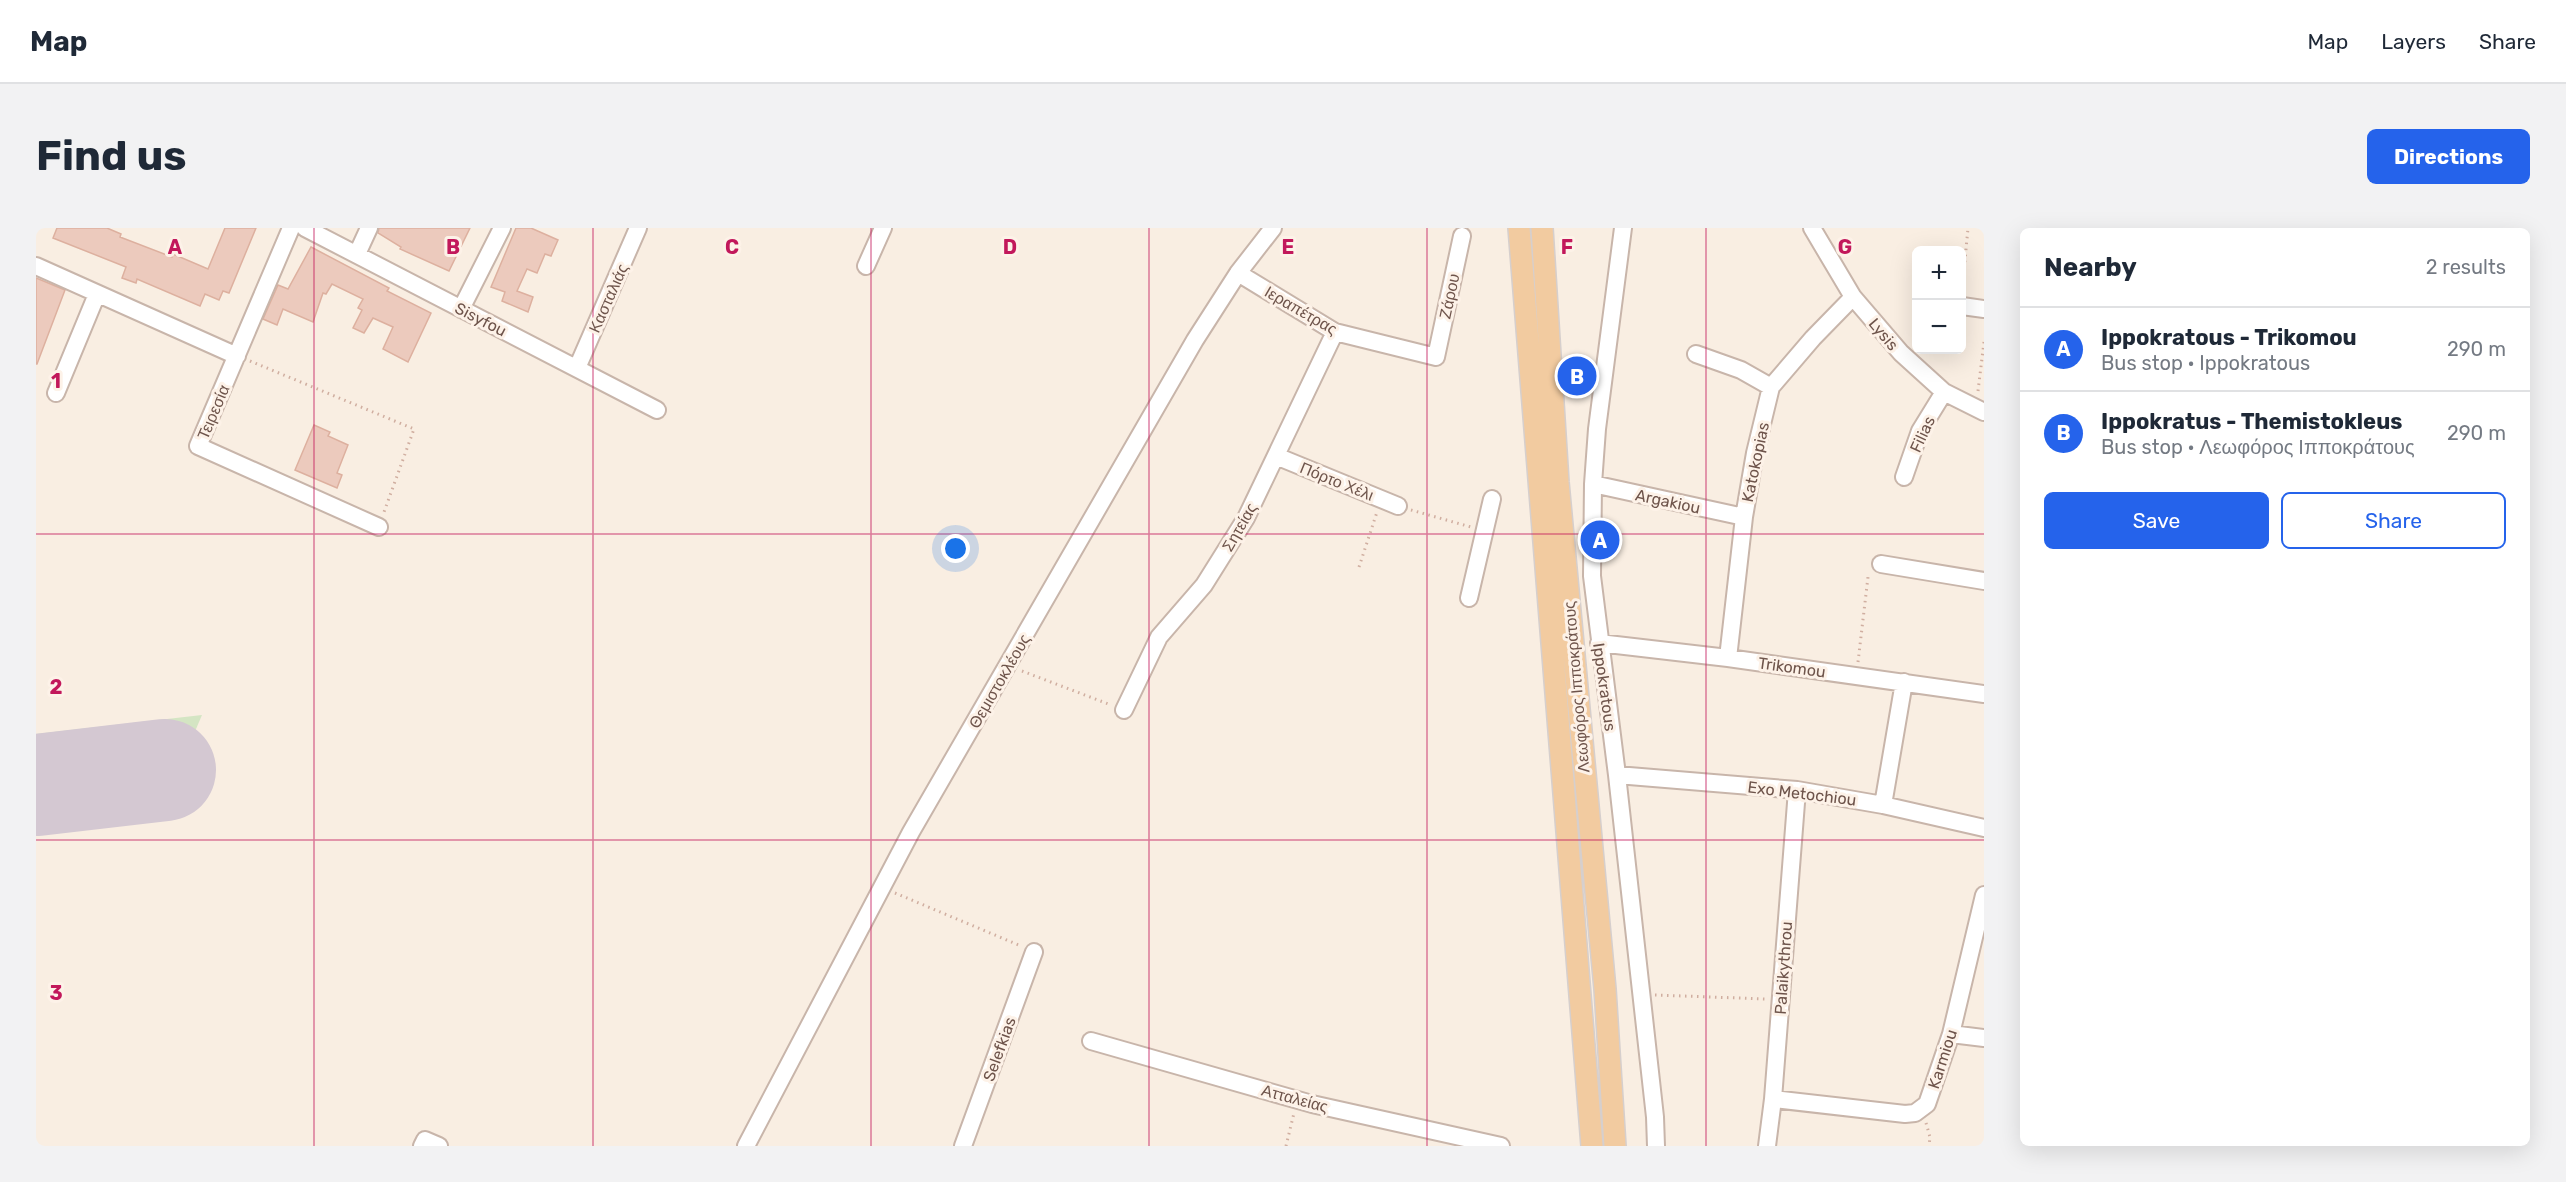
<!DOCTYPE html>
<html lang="en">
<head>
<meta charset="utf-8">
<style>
	body { margin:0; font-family:Rubik,sans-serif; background:#f2f2f3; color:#1f2937 }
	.controls { position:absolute; right:18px; top:18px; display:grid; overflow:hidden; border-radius:9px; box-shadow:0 6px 24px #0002 }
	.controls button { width:54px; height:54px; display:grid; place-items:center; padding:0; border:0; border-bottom:2px solid #e0e1e3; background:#fff; color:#1f2937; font:30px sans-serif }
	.you { position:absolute; left:920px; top:321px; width:21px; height:21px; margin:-15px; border:4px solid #fff; border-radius:50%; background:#1a73e8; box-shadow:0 0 0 9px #1a73e833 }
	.badge { display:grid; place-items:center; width:39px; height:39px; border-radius:50%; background:#2563eb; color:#fff; font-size:20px; font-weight:700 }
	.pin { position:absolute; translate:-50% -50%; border:3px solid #fff; box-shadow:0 2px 6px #0006 }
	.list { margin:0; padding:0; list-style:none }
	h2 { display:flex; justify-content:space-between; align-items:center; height:78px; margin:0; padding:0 24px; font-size:26px }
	h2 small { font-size:20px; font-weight:400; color:#747a83 }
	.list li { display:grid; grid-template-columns:39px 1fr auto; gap:18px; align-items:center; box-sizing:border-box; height:84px; padding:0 24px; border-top:2px solid #e0e1e3 }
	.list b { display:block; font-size:22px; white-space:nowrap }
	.list p { margin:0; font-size:20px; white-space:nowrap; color:#747a83 }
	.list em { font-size:20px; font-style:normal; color:#747a83 }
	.actions { display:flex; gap:12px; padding:18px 24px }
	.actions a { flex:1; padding:14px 0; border:2px solid #2563eb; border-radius:9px; text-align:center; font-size:21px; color:#2563eb }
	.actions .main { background:#2563eb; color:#fff }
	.map { position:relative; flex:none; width:1948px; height:918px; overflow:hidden; border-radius:9px }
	header { display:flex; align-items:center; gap:36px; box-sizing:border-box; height:84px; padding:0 30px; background:#fff; border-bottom:2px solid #e0e1e3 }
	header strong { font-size:28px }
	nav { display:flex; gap:33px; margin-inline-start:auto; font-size:21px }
	.intro { display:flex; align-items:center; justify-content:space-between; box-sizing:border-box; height:144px; padding:0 36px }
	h1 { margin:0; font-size:42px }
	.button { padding:15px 27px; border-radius:9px; background:#2563eb; color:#fff; font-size:21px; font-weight:700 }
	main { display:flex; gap:36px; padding:0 36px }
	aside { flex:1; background:#fff; border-radius:9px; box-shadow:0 6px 24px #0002 }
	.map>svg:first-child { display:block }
	.green { fill:#d4e5c3 }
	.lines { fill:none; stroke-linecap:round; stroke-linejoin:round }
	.taxiway { stroke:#d4c8d2; stroke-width:40 }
	.runway { stroke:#d4c8d2; stroke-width:102 }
	.building { fill:#eccabd; stroke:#ddb09f; stroke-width:1.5 }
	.minor-casing { stroke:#c8b5aa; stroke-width:20 }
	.major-casing { stroke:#d6cfcd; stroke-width:24 }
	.path { stroke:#d0aea0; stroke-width:3; stroke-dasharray:1.5 4.5; stroke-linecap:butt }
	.minor { stroke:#fff; stroke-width:16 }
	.major { stroke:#f2cba0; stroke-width:21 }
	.grid { fill:none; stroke:#c2185b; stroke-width:1.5; stroke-opacity:0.55 }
	.labels { text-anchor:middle; stroke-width:6; stroke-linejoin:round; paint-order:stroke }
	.street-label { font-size:16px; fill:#6e544b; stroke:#fdf2e8 }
	.grid-label { font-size:20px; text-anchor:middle; font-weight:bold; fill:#c2185b; stroke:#fdf2e8; stroke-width:6; stroke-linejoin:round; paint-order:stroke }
</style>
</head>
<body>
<header>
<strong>Map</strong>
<nav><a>Map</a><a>Layers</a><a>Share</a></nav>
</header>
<div class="intro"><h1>Find us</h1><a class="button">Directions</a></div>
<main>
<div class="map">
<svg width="1948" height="918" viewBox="0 0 1948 918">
	<rect width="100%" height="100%" fill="#f9eee2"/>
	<path class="green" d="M166 487 154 515 0 533V506Z"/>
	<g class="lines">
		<path class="taxiway" d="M0 566 21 555"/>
		<path class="runway" d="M0 557 129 542"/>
	</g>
	<path class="building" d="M21 0H71L85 6 84 9 136 29 137 26 172 41 189 0H220L193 65 187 63 183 72 169 66 164 78 101 51 100 55 86 50 90 39 17 10Z
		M343 0H434L413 43 364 21 365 19 342 5Z
		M480 0H495L522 12 515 28 509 26 501 45 491 41 481 63 497 69 492 84 466 73 469 64 455 59Z
		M275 19 353 60 351 63 395 85 372 134 347 121 357 99 337 90 328 105 317 100 326 82 322 80 327 71 296 56 290 66 287 65 277 94 247 81 241 97 227 91 242 57 252 61Z
		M0 50 29 62 1 136H0Z
		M278 197 294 204 292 208 312 217 301 245 306 247 301 260 259 242Z"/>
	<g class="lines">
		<g class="minor-casing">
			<path id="minor" d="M255 0 162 218 343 299
				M269 0 621 182
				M1587 0 1561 201 1557 256 1556 348 1581 547 1619 889 1620 918
				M1776 0 1817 69 1865 125 1908 164 1948 184
				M321 26 333 0
				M0 38 201 128
				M830 38 847 0
				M1202 45 1299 104 1400 129 1426 8
				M1926 78 1948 81
				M425 81 466 0
				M1660 126 1705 142 1735 159
				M541 140 602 0
				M20 165 61 66
				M1240 228 1362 278
				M1868 249 1884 203 1908 164
				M1557 256 1708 289
				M1845 336 1948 353
				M1433 370 1456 271
				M1563 415 1692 430 1948 466
				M1692 430 1708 289 1719 225 1735 159 1777 110 1817 69
				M1088 482 1123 409 1168 357 1210 290 1299 104
				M1581 547 1761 562 1847 577 1948 600
				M1847 577 1868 454
				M1915 806 1948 810
				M1055 813 1276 876 1465 918
				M1737 871 1869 886 1879 885 1891 876 1915 806 1948 667
				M386 918 389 912 403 918
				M710 918 875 604 1159 112 1202 45 1237 0
				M927 918 998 724
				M1731 918 1737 871 1761 562"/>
		</g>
		<g class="major-casing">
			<path id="major" d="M1483 0 1556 918
				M1506 0 1522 254 1569 761 1579 918"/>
		</g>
		<path class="path" d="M1926 64 1932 0
			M214 133 378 201 348 284
			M1942 163 1948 114
			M1375 282 1435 299
			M1323 339 1341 284
			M1822 434 1832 349 1835 346
			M986 443 1075 477
			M859 665 985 718
			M1619 767 1730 771
			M1890 895 1894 909 1893 918
			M1250 918 1258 885"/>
		<use href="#minor" class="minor"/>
		<use href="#major" class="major"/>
	</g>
	<path class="grid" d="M278 0V918M557 0V918M835 0V918M1113 0V918M1391 0V918M1670 0V918M0 306H1948M0 612H1948"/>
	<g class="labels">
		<g class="street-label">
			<text transform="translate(1413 68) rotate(-78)" y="6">Ζάρου</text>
			<text transform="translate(572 70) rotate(-66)" y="6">Κασταλιάς</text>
			<text transform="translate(1265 82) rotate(30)" y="6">Ιεραπέτρας</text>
			<text transform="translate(445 91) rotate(27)" y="6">Sisyfou</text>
			<text transform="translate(1848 106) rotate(50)" y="6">Lysis</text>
			<text transform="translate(177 184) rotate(-67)" y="6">Τειρεσία</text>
			<text transform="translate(1886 206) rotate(-65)" y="6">Filias</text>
			<text transform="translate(1719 234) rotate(-78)" y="6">Katokopias</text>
			<text transform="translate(1301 253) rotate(22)" y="6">Πόρτο Χέλι</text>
			<text transform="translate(1632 273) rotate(12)" y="6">Argakiou</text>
			<text transform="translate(1203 299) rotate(-60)" y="6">Σητείας</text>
			<text transform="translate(1756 439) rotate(8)" y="6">Trikomou</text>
			<text transform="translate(963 453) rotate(-60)" y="6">Θεμιστοκλέους</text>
			<text transform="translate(1540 459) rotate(-95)" y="6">Λεωφόρος Ιπποκράτους</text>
			<text transform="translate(1569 459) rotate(82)" y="6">Ippokratous</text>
			<text transform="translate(1766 565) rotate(7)" y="6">Exo Metochiou</text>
			<text transform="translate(1747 740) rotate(-86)" y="6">Palaikythrou</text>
			<text transform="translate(963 821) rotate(-70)" y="6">Selefkias</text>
			<text transform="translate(1906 831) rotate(-72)" y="6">Karmiou</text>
			<text transform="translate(1259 870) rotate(15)" y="6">Ατταλείας</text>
		</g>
	</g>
	<g class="grid-label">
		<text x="139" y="26">A</text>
		<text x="417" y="26">B</text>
		<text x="696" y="26">C</text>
		<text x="974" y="26">D</text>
		<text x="1252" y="26">E</text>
		<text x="1531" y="26">F</text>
		<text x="1809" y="26">G</text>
		<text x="20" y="160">1</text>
		<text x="20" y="466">2</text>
		<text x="20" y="772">3</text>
	</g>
</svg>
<div class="controls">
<button>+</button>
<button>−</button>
</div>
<div class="you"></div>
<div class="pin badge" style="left:1564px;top:312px">A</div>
<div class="pin badge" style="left:1541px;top:148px">B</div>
</div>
<aside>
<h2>Nearby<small>2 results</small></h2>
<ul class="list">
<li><span class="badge">A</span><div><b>Ippokratous - Trikomou</b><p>Bus stop · Ippokratous</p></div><em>290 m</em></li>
<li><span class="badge">B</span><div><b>Ippokratus - Themistokleus</b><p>Bus stop · Λεωφόρος Ιπποκράτους</p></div><em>290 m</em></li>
</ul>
<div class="actions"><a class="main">Save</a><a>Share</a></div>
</aside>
</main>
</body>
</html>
